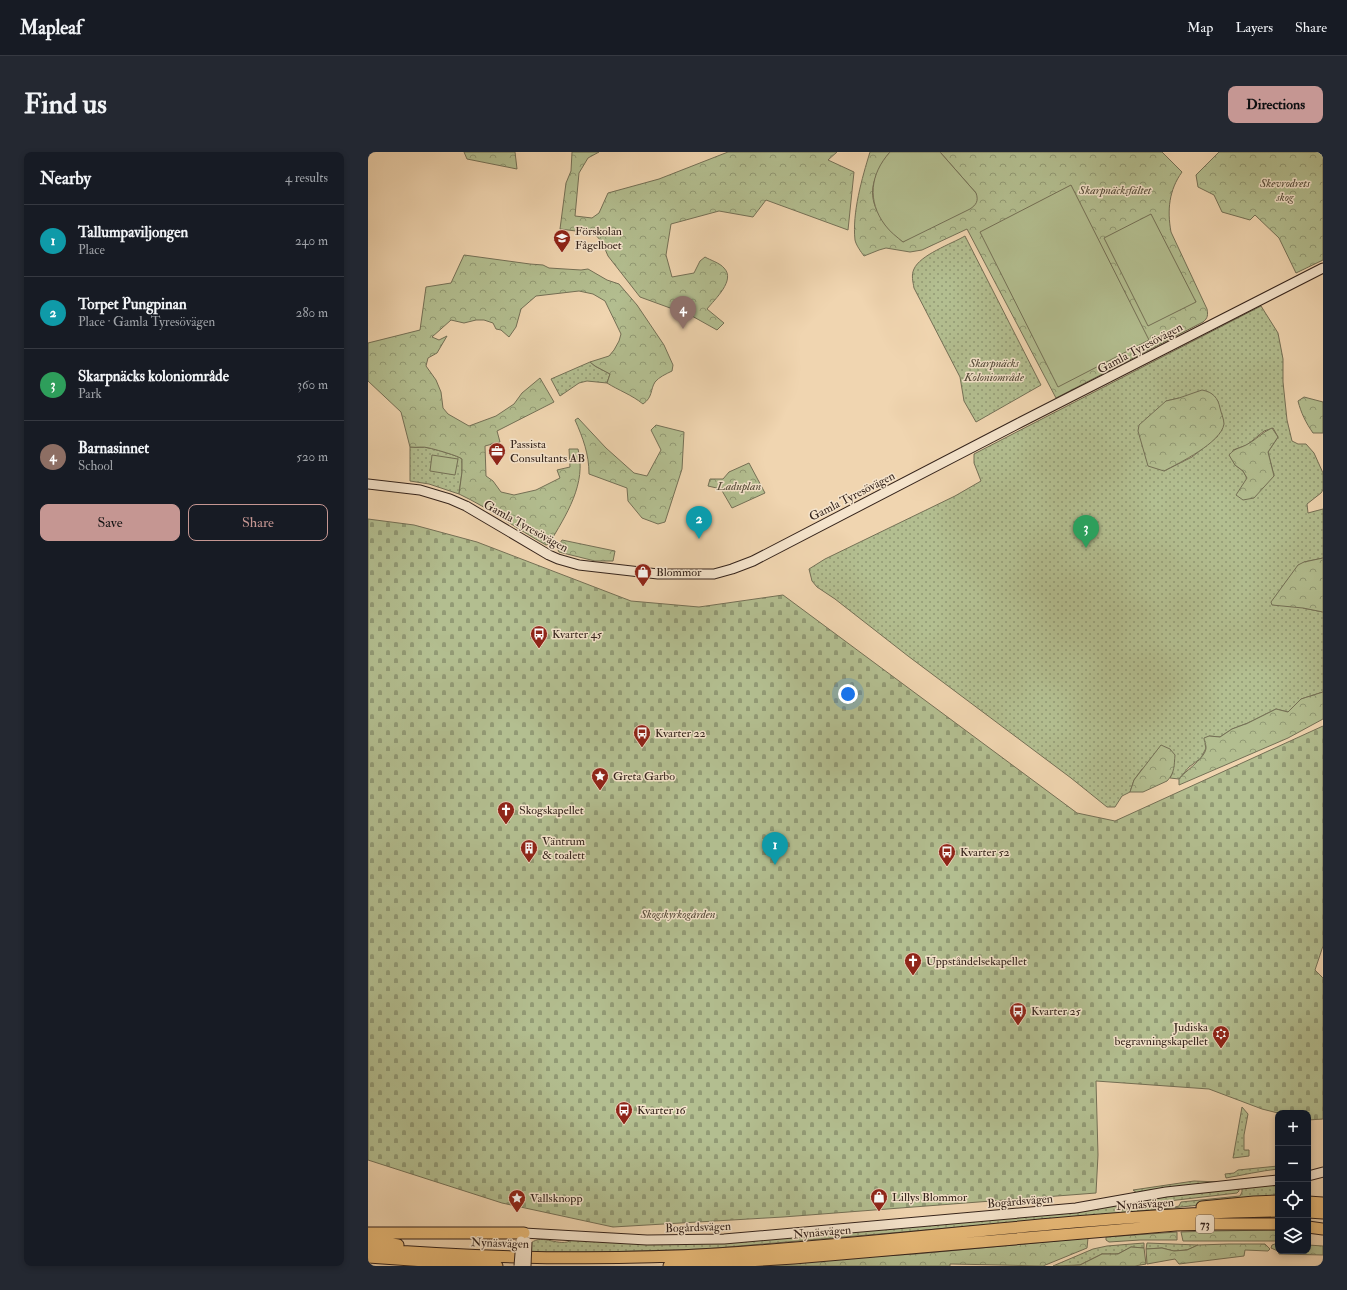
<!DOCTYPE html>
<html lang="en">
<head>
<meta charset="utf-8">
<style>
	body { margin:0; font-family:"IM FELL Double Pica",serif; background:#242831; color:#f1f3f6 }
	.controls { position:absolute; right:12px; bottom:12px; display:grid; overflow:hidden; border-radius:8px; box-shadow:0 2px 6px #0003 }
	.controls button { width:36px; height:36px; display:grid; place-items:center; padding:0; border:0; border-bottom:1px solid #363941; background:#171b24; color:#f1f3f6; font:20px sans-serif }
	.you { position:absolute; left:480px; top:542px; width:14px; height:14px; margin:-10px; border:3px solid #fff; border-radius:50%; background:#1a73e8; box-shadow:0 0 0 6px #1a73e833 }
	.badge { display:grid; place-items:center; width:26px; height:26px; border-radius:50%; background:#c59692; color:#fff; font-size:13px; font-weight:700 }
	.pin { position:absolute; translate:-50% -33px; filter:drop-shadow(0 1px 2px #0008) }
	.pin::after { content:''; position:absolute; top:21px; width:14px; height:12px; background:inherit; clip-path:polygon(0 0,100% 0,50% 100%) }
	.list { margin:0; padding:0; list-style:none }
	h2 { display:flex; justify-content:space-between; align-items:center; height:52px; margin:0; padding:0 16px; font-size:17px }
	h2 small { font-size:13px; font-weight:400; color:#9ea1a6 }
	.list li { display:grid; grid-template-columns:26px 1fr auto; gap:12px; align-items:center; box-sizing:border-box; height:72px; padding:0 16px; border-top:1px solid #363941 }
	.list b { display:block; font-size:15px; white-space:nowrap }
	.list p { margin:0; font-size:13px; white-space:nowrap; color:#9ea1a6 }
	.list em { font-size:13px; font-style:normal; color:#9ea1a6 }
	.actions { display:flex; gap:8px; padding:12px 16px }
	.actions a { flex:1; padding:9px 0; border:1px solid #c59692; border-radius:8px; text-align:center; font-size:14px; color:#c59692 }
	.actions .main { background:#c59692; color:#111 }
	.icon { flex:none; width:22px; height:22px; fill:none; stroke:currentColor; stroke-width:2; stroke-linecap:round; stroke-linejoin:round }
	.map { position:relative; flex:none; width:955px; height:1114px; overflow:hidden; border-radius:8px }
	header { display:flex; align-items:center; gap:24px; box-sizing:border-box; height:56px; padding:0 20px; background:#171b24; border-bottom:1px solid #363941 }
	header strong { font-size:19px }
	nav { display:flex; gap:22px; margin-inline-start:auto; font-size:14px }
	.intro { display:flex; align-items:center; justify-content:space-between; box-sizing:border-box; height:96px; padding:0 24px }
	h1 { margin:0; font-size:28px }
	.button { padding:10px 18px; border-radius:8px; background:#c59692; color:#111; font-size:14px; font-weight:700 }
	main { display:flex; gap:24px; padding:0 24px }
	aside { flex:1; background:#171b24; border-radius:8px; box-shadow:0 2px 6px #0003 }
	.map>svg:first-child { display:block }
	.grass { fill:url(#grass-dots); stroke:#747056; fill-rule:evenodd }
	.forest { fill:url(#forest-crowns); stroke:#747056 }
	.cemetery { fill:url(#cemetery-stones); stroke:#747056 }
	.pitch { fill:#b3be90; stroke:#747056 }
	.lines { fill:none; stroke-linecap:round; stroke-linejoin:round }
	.secondary-casing { stroke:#34231b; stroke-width:11 }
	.highway-casing { stroke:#34231b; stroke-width:13 }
	.secondary { stroke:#f5e4cc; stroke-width:9 }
	.highway { stroke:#e8ba78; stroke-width:11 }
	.secondary-bridge-casing { stroke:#34231b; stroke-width:11; stroke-linecap:butt }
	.secondary-bridge { stroke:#f5e4cc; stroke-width:9 }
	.labels { text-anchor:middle; stroke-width:3; stroke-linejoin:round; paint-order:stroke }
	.shield { fill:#f5e4cc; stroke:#6e5d50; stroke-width:1 }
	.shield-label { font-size:11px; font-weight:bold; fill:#34231b }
	.park-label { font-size:12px; font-style:italic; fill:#544a38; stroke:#f5e4cc }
	.poi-label { font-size:12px; fill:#34231b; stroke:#f5e4cc; text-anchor:start }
	.street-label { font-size:12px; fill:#34231b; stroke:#f5e4cc }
</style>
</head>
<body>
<header>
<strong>Mapleaf</strong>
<nav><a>Map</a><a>Layers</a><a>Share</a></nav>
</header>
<div class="intro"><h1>Find us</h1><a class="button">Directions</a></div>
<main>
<aside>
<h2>Nearby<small>4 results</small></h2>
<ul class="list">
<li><span class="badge" style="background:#0f9aa8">1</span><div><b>Tallumpaviljongen</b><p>Place</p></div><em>240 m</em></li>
<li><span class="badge" style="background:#0f9aa8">2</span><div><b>Torpet Pungpinan</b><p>Place · Gamla Tyresövägen</p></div><em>280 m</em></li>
<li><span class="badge" style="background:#2e9e5b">3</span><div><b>Skarpnäcks koloniområde</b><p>Park</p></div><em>360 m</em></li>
<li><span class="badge" style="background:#8d6e63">4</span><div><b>Barnasinnet</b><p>School</p></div><em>520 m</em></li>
</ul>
<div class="actions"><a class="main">Save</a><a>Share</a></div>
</aside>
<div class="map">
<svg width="955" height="1114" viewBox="0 0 955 1114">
	<defs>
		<pattern id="grass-dots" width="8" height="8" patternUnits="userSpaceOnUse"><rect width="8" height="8" fill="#b3be90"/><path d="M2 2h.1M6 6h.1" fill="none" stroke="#929a75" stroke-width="1.8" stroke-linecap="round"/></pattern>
		<pattern id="forest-crowns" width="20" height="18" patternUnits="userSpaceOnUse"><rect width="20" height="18" fill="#b3be90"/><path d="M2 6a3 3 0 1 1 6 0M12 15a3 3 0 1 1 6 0" fill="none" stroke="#929a75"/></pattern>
		<pattern id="cemetery-stones" width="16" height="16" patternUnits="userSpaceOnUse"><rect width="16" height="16" fill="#b3be90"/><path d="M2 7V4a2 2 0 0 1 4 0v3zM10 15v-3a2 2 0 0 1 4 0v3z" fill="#929a75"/></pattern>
	</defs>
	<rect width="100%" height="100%" fill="#f0d5b0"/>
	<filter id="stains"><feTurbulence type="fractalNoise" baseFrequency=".005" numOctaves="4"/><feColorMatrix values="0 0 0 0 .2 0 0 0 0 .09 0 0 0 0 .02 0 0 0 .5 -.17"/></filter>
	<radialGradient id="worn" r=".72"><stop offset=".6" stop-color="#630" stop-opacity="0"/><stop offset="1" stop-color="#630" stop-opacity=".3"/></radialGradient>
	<path class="grass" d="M597 84 673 233 608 270 596 249 592 225 546 136C545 130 543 123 546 117 552 103 583 92 597 84Z
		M893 154 910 181 915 207V230L919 268 924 289 930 292H938L946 301 955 321V338L953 341 939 352 940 361 955 357V406L936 410 935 456 955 460V540L933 547 920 560 908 557 880 571 864 577 852 585 841 584 837 592 838 596 833 606 821 615 811 627 802 626 805 620 774 617 766 628 762 640 754 644 747 655H739L703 626 540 504 467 447 449 435 444 429 441 417 457 407 587 344 613 329 606 311V302ZM811 246 850 284 824 305 796 319 798 249ZM905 276 910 285 900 300 906 324 879 326 875 319 867 313 865 298 879 293 896 279Z
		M222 210 227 214 242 222 239 231 219 229 211 231 192 244 183 227Z
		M42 295C49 296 55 294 61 296 66 297 91 304 94 307V320L91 342 61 332 42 329Z
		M874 955 880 962 876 983V998H881V1004L865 1006Z
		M910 1014V1017C892 1019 875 1023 858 1026L857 1022 866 1021 870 1018Z
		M826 1029 852 1030 769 1041 765 1038Z
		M910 1032V1047L858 1050 795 1057 685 1067 337 1097 234 1100H162L163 1091C175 1081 191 1096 204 1088L283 1092 749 1052 753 1057H757L805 1051 807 1055 811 1054 813 1050 872 1044 874 1040V1035Z
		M871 1036V1039L869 1041 758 1054H754L753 1051 791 1044Z
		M776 1091V1096L763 1095 750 1102H734L712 1113 685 1114 725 1097 739 1094Z
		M779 1091 830 1093 819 1098 805 1099 794 1096 778 1097Z"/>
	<path class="forest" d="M96 0H147L149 17 99 7Z
		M204 0H231L220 6 211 21 207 64 224 66 231 61 240 41 291 27 360 0H469L460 8 486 20 480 78 398 48 385 65 351 59 303 72 298 103 304 125 326 121 332 109 337 105C342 108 352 111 356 116 368 128 347 147 339 157L356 171 349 178 324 164 272 145 240 104 234 90 224 79H208L192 77 198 31 203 19Z
		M502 0H522C517 6 514 11 511 18 509 22 507 26 506 30 499 54 518 75 535 90L608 41 572 0H794L814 20C801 38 799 58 803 80L839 157C840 163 840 166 835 170L688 246 599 77 554 98 542 100 518 96 511 98 496 104C493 100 488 93 487 88 484 61 494 26 502 0Z
		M851 0H955V108L928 121 911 86 887 63 882 68 854 60 846 43 830 35 828 23Z
		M96 103 162 112 175 113 181 116 213 118 220 117 239 128 251 132 269 153 296 193 305 213 304 219C298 222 291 225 287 230 282 238 285 245 275 252 264 243 250 238 239 231L242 222 227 214 222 210 241 204 246 198 251 189 253 182 237 149 225 142 211 139 168 144 153 157 148 175 141 185 133 178 128 177 125 171 116 168H108L96 171 83 168 64 185 71 188 79 184 69 201 60 206 58 214 68 228 73 240 75 256 80 262 101 274 128 264 146 252 154 241 172 226 186 250 129 279 132 290 117 294 118 324 125 329 133 340 146 343 168 338 192 326 189 318 202 315 201 297H210C219 332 198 363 181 392L178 393C149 377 121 356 91 342L94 320V307C91 304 66 297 61 296 55 294 49 296 42 295L33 260 0 229V191L52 178 58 135 83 131Z
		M834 238C845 240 850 246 852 256 853 261 856 267 856 272 853 291 811 311 796 319L780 314 770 279 771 273 798 249 811 246Z
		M936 245 955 250V281H945C938 271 933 261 930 249Z
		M210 266 238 296 266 321 279 324 293 298 283 278 288 273 316 280 314 317 297 370 290 372 274 366 260 349 259 336 221 322C221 302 215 286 207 268Z
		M904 276 910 285 900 300 906 324 886 346 875 348 868 343 879 326 875 319 867 313 861 303C867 296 870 297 878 293 887 289 894 280 904 276Z
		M381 311 397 341 364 356 353 337 340 334 342 327H355L361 320Z
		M194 388 247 399 245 409H227L191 400 189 396Z
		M955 406V460L935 456 904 453 903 450 930 413 936 410Z
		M955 540V567L920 586 811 633V627C817 619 839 605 838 595 838 592 836 589 836 586L841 584 852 585 864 577 880 571 908 557 920 560 933 547Z
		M793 593 802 597 807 603C806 613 807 621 799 629L775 640H762L766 628Z
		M910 1078V1089H815L813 1080 843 1079Z
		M809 1080V1088H772L741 1090 738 1088V1085Z
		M720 1086 719 1096 675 1114 585 1112H582V1114H386L497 1105 548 1102Z
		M861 1092H897L902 1097 900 1099 877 1098 876 1104 811 1112 807 1107 779 1112 778 1097 794 1096 806 1099 819 1098 830 1093Z
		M907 1092H910V1099H940V1093L955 1094V1103L911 1102 910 1099 903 1096 904 1093Z
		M763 1095 776 1096 778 1112 767 1114H700L712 1113 734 1102H750Z"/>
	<path class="cemetery" d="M0 367 46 373 109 390 263 449 331 455 415 443 709 661 747 669 955 574V794L947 818 955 826V967L940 968V961H910L894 957 841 937 728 929 730 1003 728 1041 415 1065 245 1075 134 1051 0 1008Z"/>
	<path class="pitch" d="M522 0H572L608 41C611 49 608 53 602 57L535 90C529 85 522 80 517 73 499 49 502 22 522 0Z
		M703 33 781 188 690 235 612 80Z
		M783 62 828 150 780 174 736 86Z
		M64 303 90 307 87 323 62 319Z"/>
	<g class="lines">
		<g class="secondary-casing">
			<path id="secondary" d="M0 332 52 338 82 347 98 354 181 403 190 407 211 413 290 422H346L364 417 385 409 653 270 955 116
				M940 1024 955 1020
				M156 1081 279 1088 356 1087 708 1056 798 1040 910 1028"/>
		</g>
		<g class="highway-casing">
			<path id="highway" d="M940 1050 955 1051
				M834 1055 886 1050 910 1049
				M940 1060 955 1061
				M940 1075 955 1077
				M0 1081H156
				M0 1088 30 1093
				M0 1097C116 1106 232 1109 348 1102 535 1090 722 1062 910 1059
				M0 1105 129 1114
				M301 1114 426 1106 808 1073 848 1072H910"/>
		</g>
		<use href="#secondary" class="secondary"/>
		<use href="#highway" class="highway"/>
		<g class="secondary-bridge-casing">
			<path id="secondary-bridge" d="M151 1114 153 1089
				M158 1114 159 1090"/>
		</g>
		<use href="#secondary-bridge" class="secondary-bridge"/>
	</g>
	<defs>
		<g id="school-pin" transform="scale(0.9)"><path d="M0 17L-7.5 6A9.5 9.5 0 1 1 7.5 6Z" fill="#8f2418" stroke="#f5e4cc"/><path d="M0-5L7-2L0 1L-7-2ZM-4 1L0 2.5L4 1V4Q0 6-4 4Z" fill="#fff"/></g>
		<g id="office-pin" transform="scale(0.9)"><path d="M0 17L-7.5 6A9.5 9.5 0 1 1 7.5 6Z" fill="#8f2418" stroke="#f5e4cc"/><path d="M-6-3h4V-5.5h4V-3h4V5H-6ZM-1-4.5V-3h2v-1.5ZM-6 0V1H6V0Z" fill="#fff"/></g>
		<g id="shop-pin" transform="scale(0.9)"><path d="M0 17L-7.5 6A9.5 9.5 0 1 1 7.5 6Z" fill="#8f2418" stroke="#f5e4cc"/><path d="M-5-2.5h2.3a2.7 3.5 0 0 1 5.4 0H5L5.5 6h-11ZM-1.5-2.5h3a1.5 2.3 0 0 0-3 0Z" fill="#fff"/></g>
		<g id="bus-pin" transform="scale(0.9)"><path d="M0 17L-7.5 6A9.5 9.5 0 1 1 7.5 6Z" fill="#8f2418" stroke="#f5e4cc"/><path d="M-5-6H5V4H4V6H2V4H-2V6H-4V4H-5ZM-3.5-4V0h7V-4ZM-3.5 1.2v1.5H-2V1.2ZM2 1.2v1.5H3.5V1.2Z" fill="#fff"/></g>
		<g id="sight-pin" transform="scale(0.9)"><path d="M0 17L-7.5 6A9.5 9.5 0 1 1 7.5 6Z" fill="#8f2418" stroke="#f5e4cc"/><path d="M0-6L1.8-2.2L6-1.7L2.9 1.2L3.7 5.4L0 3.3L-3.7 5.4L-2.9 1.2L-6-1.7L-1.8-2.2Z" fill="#fff"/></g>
		<g id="church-pin" transform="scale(0.9)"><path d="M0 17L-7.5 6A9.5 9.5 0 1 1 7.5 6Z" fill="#8f2418" stroke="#f5e4cc"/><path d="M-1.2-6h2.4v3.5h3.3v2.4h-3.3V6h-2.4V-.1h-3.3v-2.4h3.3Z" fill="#fff"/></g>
		<g id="building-pin" transform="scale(0.9)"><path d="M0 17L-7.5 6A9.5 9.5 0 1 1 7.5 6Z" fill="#8f2418" stroke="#f5e4cc"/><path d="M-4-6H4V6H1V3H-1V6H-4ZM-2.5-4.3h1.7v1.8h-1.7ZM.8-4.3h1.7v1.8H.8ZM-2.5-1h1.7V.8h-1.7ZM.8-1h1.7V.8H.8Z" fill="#fff"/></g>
		<g id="synagogue-pin" transform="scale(0.9)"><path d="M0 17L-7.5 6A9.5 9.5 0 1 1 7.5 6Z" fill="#8f2418" stroke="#f5e4cc"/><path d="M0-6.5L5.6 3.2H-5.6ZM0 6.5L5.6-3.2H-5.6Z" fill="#fff"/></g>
	</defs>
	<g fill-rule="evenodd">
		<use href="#school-pin" x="194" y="86"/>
		<use href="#office-pin" x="129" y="299"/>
		<use href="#shop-pin" x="275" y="420"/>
		<use href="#bus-pin" x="171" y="482"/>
		<use href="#bus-pin" x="274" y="581"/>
		<use href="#sight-pin" x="232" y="624"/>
		<use href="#church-pin" x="138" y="658"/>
		<use href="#building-pin" x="161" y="696"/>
		<use href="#bus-pin" x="579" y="700"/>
		<use href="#church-pin" x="545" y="809"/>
		<use href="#bus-pin" x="650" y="859"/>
		<use href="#synagogue-pin" x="853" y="882"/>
		<use href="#bus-pin" x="256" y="958"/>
		<use href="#shop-pin" x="511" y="1045"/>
		<use href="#sight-pin" x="149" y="1046"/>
	</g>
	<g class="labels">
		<rect class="shield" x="828" y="1063" width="18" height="18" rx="3"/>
		<g class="shield-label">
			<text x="837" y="1076">73</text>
		</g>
		<g class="park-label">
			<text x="917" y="35">Skevrodrets<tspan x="917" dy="14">skog</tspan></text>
			<text x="747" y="42">Skarpnäcksfältet</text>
			<text x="626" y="215">Skarpnäcks<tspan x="626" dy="14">Koloniområde</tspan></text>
			<text x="371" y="338">Laduplan</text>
			<text x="310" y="766">Skogskyrkogården</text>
		</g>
		<g class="poi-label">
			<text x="207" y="83">Förskolan<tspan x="207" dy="14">Fågelboet</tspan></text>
			<text x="142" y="296">Passista<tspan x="142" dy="14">Consultants AB</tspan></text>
			<text x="288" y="424">Blommor</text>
			<text x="184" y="486">Kvarter 45</text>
			<text x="287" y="585">Kvarter 22</text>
			<text x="245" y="628">Greta Garbo</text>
			<text x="151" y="662">Skogskapellet</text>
			<text x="174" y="693">Väntrum<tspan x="174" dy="14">&amp; toalett</tspan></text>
			<text x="592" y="704">Kvarter 52</text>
			<text x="558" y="813">Uppståndelsekapellet</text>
			<text x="663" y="863">Kvarter 25</text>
			<text x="840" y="879" text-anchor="end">Judiska<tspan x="840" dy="14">begravningskapellet</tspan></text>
			<text x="269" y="962">Kvarter 16</text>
			<text x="524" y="1049">Lillys Blommor</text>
			<text x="162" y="1050">Vallsknopp</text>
		</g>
		<g class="street-label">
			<text transform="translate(772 196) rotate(-28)" y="4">Gamla Tyresövägen</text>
			<text transform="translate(484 344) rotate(-27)" y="4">Gamla Tyresövägen</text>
			<text transform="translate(158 374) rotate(29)" y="4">Gamla Tyresövägen</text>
			<text transform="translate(652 1049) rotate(-5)" y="4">Bogårdsvägen</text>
			<text transform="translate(777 1052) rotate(-4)" y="4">Nynäsvägen</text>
			<text transform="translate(330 1075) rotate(-2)" y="4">Bogårdsvägen</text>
			<text transform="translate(454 1080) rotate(-5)" y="4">Nynäsvägen</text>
			<text transform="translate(132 1091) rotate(2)" y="4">Nynäsvägen</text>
		</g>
	</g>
	<rect width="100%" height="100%" filter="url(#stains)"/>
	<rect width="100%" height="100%" fill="url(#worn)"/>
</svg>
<div class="controls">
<button>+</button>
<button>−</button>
<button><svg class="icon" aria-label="locate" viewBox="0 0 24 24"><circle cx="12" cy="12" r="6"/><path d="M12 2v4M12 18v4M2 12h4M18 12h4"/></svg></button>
<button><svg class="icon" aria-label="layers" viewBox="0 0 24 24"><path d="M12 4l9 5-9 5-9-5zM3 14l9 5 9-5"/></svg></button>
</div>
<div class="you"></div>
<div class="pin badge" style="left:407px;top:713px;background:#0f9aa8">1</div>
<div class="pin badge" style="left:331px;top:387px;background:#0f9aa8">2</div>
<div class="pin badge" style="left:718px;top:396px;background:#2e9e5b">3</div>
<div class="pin badge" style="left:315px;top:177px;background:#8d6e63">4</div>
</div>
</main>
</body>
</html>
